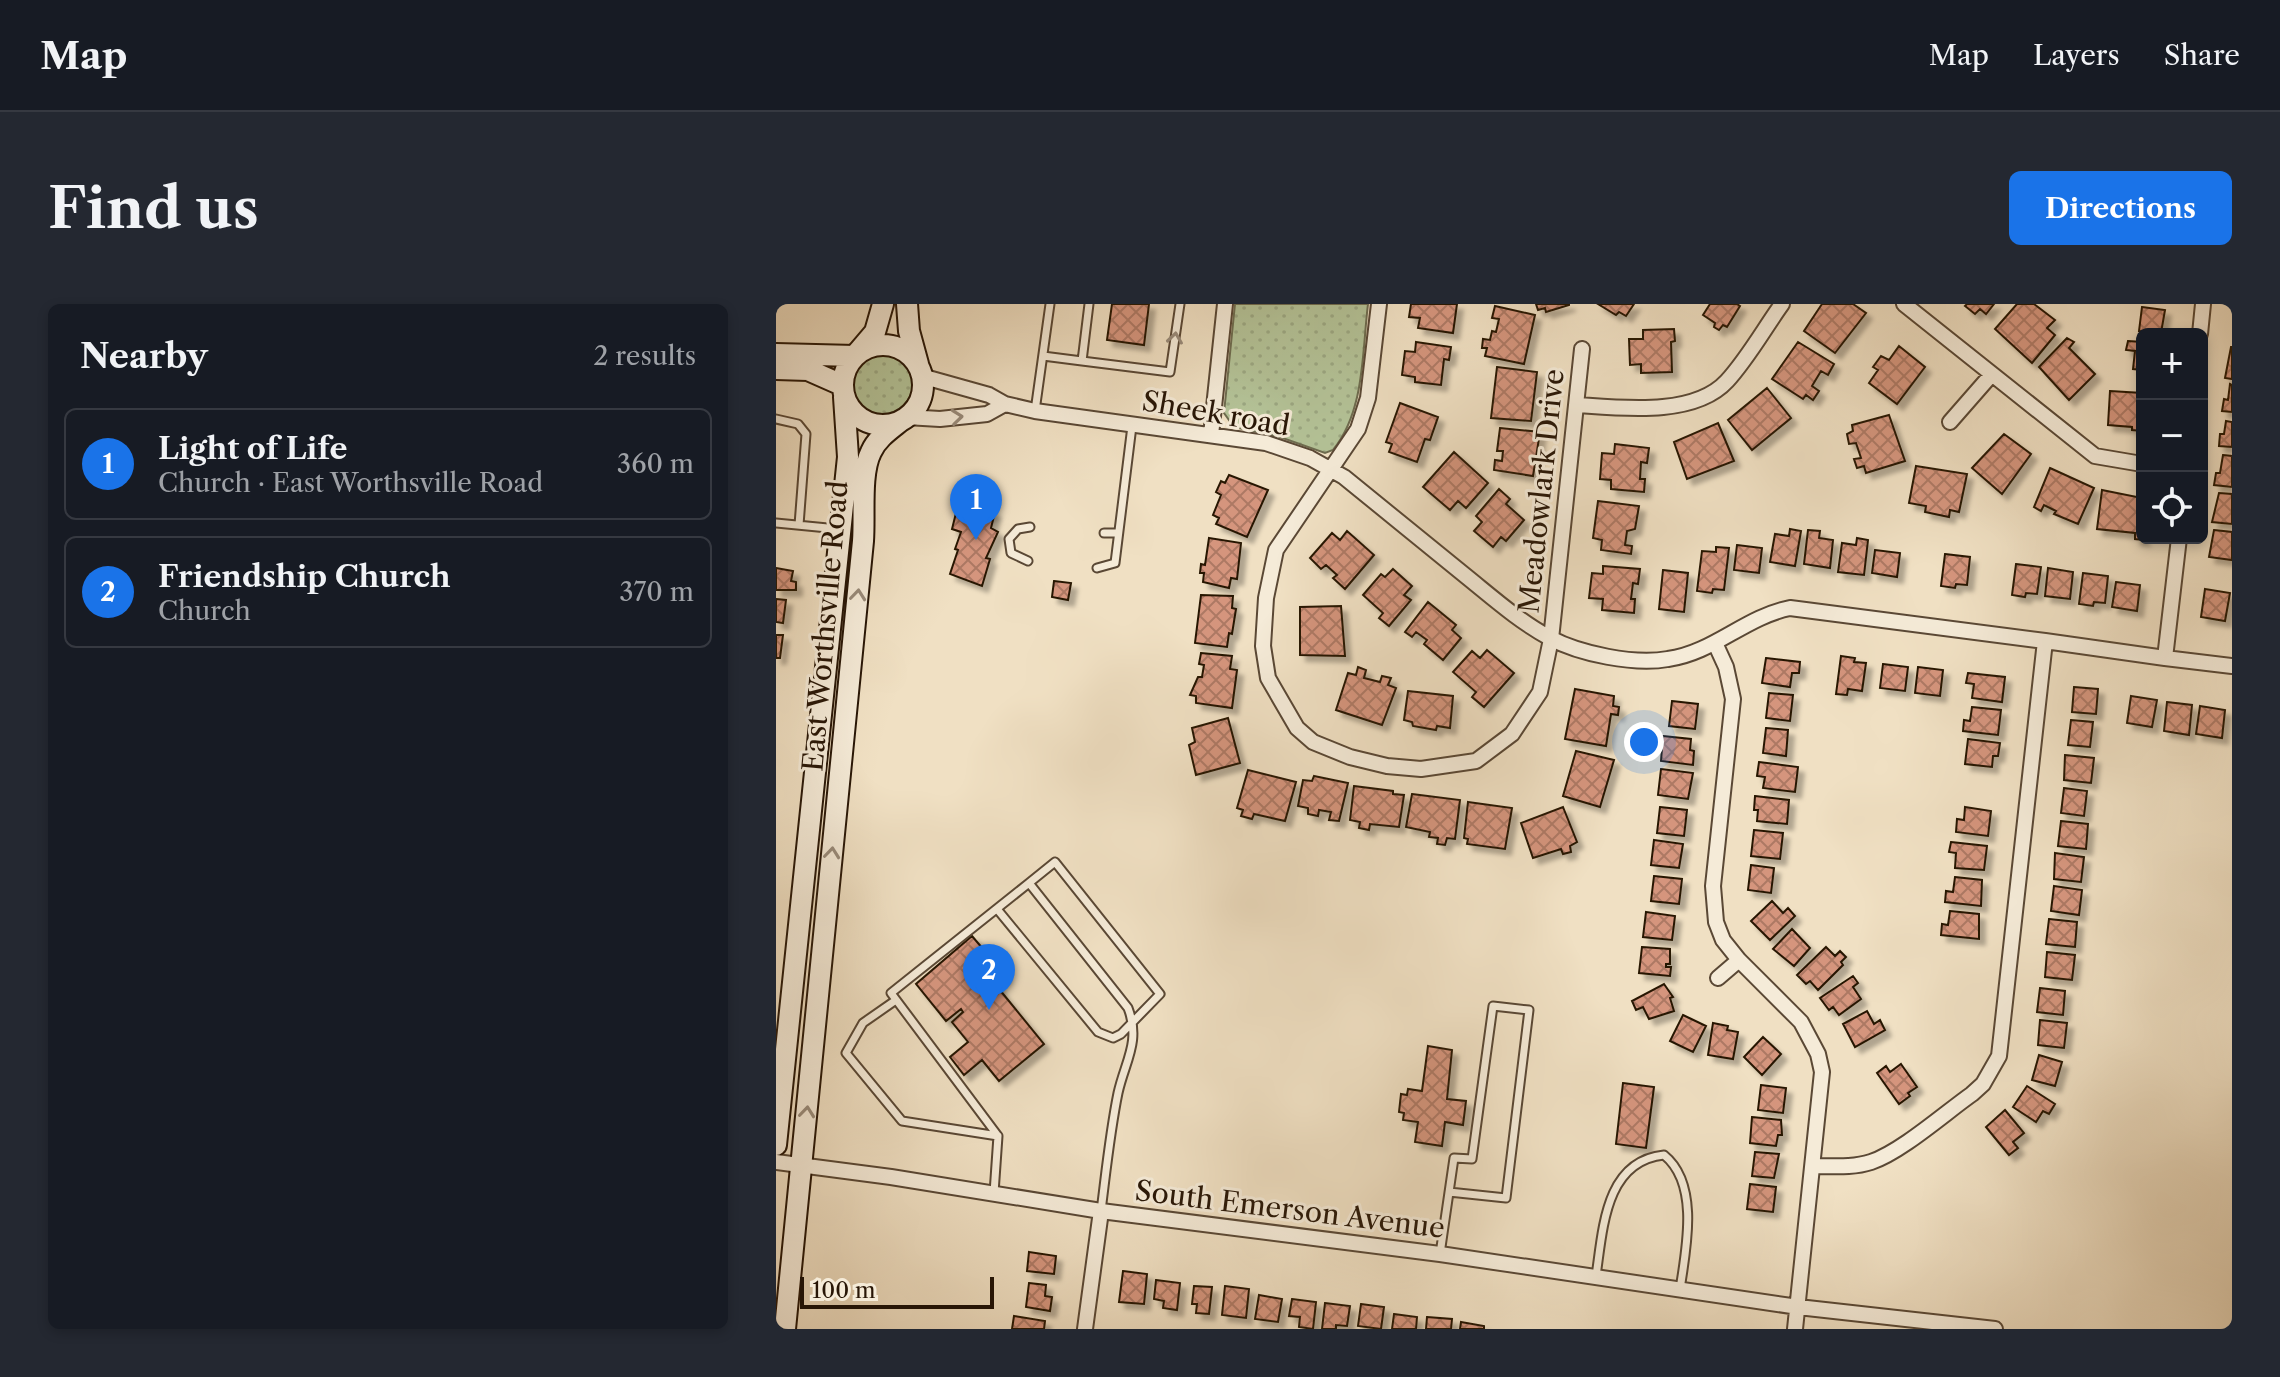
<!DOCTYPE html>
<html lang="en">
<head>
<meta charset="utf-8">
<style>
	body { margin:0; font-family:"Libre Caslon Text",serif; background:#242831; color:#f1f3f6 }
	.controls { position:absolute; right:24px; top:24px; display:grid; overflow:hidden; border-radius:12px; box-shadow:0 4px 12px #0003 }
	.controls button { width:72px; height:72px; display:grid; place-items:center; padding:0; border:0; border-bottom:2px solid #363941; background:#171b24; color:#f1f3f6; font:40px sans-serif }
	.scale { position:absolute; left:24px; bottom:20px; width:194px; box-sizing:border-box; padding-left:8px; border:4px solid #281606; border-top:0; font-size:22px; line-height:28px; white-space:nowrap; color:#281606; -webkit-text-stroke:6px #f5ebd8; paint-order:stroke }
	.you { position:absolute; left:868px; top:438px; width:28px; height:28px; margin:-20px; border:6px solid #fff; border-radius:50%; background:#1a73e8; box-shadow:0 0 0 12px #1a73e833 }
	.badge { display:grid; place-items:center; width:52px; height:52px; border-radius:50%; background:#1a73e8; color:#fff; font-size:26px; font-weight:700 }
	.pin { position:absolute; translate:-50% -66px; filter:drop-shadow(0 2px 4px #0008) }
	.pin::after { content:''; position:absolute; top:42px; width:28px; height:24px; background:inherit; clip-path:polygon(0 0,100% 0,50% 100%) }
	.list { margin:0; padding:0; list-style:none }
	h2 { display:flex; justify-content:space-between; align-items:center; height:104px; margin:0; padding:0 32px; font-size:34px }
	h2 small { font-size:26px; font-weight:400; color:#9ea1a6 }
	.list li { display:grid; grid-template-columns:52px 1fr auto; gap:24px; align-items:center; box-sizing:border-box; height:112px; margin:0 16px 16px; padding:0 16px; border:2px solid #363941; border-radius:12px }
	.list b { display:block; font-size:30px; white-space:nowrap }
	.list p { margin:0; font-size:26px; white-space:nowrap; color:#9ea1a6 }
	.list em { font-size:26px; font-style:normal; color:#9ea1a6 }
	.icon { flex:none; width:44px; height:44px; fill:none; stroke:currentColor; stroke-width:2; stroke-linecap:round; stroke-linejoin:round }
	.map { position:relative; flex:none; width:1456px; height:1025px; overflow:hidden; border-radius:12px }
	header { display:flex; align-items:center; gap:48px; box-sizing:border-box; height:112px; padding:0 40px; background:#171b24; border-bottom:2px solid #363941 }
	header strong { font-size:38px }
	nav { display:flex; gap:44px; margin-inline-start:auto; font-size:28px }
	.intro { display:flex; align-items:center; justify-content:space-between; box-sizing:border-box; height:192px; padding:0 48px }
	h1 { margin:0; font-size:56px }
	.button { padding:20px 36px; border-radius:12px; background:#1a73e8; color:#fff; font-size:28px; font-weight:700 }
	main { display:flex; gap:48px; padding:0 48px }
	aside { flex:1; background:#171b24; border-radius:12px; box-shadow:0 4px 12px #0003 }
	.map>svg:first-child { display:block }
	.green { fill:url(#green-dots); stroke:#6e6c4f; stroke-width:2 }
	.building { fill:url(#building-cross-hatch); stroke:#281606; stroke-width:2; filter:url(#shadow) }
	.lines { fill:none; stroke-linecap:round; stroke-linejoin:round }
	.lane-casing { stroke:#5a4835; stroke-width:11 }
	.street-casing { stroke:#5a4835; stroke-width:18 }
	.secondary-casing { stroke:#281606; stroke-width:24 }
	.lane { stroke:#f5ebd8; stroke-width:7 }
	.street { stroke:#f5ebd8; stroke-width:14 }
	.secondary { stroke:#f5ebd8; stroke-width:20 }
	.oneway { stroke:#998b7a }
	.labels { text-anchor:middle; stroke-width:6; stroke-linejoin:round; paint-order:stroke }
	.street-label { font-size:28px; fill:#281606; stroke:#f5ebd8 }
</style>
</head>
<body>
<header>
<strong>Map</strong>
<nav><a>Map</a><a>Layers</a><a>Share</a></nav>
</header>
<div class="intro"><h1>Find us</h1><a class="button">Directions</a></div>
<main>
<aside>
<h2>Nearby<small>2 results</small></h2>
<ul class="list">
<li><span class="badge">1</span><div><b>Light of Life</b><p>Church · East Worthsville Road</p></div><em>360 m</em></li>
<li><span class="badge">2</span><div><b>Friendship Church</b><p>Church</p></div><em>370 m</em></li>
</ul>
</aside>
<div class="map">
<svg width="1456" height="1025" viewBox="0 0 1456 1025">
	<defs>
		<pattern id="green-dots" width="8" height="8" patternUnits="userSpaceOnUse" patternTransform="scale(2)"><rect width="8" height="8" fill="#b4c398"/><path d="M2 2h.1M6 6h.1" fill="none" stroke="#9ba782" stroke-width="1.8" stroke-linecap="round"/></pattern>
		<pattern id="building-cross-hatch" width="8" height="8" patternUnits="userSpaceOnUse" patternTransform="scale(2)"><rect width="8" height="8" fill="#d5957d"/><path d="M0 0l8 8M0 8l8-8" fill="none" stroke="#ad7964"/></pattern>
		<filter id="shadow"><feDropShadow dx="6" dy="6" stdDeviation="2" flood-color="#0004"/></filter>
	</defs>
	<rect width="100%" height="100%" fill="#f0e0c3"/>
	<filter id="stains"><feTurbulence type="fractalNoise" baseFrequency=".0025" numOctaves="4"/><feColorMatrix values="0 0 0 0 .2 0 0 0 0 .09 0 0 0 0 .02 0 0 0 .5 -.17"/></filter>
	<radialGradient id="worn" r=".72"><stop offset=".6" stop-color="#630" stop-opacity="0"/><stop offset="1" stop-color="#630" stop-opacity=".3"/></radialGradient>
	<path class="green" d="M459 0H592C586 48 589 107 557 146L549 149 501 132 458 123 448 109Z
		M75 79a31 31 0 1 1 62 0a31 31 0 1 1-62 0Z"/>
	<path class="building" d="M336 0H373L368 41 331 36Z
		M635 0H681L677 29 642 24 644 14 633 13Z
		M760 0H793V1L770 8 769 4 762 6Z
		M822 0H858L850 12 843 8 840 11Z
		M934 0H961L964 2 951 23 947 21 943 26 938 23 939 19 927 11Z
		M1046 0H1077L1090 9 1059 49 1028 27Z
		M1191 0H1218L1210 10 1204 5 1199 10 1189 2Z
		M1241 0H1258L1279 16 1271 24 1279 31 1256 59 1219 25Z
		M719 2 759 11 748 60 709 52 711 44H706L707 35 714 36 716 27 720 28 723 15 716 14Z
		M1366 3 1389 6 1385 29 1363 27Z
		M898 25 899 37 895 38 896 68 865 69V60L854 61 853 35H867V26Z
		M1291 34 1298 38 1293 44 1319 70 1293 96 1263 63Z
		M1352 37 1366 38V66L1357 65 1359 47 1350 46Z
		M640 38 675 43 673 56 668 55 665 81 639 78V73L626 71 629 47 639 48Z
		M1022 38 1058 60 1052 71 1045 67 1036 82 1043 87 1037 96 1030 91 1027 95 996 75Z
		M1123 42 1149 63 1121 100 1093 79 1102 66 1097 63 1105 52 1113 56Z
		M1455 43H1456V75L1449 74Z
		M721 63 761 68 755 117 715 114Z
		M1454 80 1456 81V108L1446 107 1448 95 1452 96Z
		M991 84 1015 114 976 146 952 116Z
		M1334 87 1366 89V127L1356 126V123L1332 121Z
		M624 99 662 113 654 136 649 135 641 158 613 148 616 140 610 138Z
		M1113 111 1129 157 1090 169 1088 162 1081 164 1078 155 1085 154 1080 139 1073 140 1071 130 1077 127 1076 121Z
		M1450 117 1456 118V143L1443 142 1444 130H1448Z
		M942 119 958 157 911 175 898 138Z
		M724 124 764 128 757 172 718 166 719 156 726 157 727 147H721Z
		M1228 130 1255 150 1226 190 1196 164Z
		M839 140 873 144 871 159 865 158 864 175H869L868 188 835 185V176L824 175 826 149 838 150Z
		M678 148 712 179 690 204 682 197 674 206 647 183Z
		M1447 151 1456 152V183L1438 181 1440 169H1444Z
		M1140 162 1191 170 1183 208 1174 206 1173 213 1149 208 1150 202 1133 199Z
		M1274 164 1318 184 1302 220 1278 210 1280 207 1268 201 1265 207 1258 203Z
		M453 171 492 186 471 233 440 220 443 214 437 211 445 191 440 188 445 177 449 179Z
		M723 185 734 195 730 200 748 216 730 237 725 233 717 243 698 227 706 218 700 212Z
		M1326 186 1366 194V234L1368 236 1359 235V229L1321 225Z
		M1443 189 1456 190V220L1436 218Z
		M183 197 219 208 215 224 222 228 210 254 214 255 206 282 174 270 182 246 179 245 185 228 176 225Z
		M822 197 863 202 859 225 851 227 849 241 856 242 855 250 825 246 826 236 817 234Z
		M1014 225 1025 227 1019 262 994 258 999 230 1013 232Z
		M1032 226 1044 227 1043 234 1057 236 1054 264 1028 260Z
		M1438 226 1456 228V256L1433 253Z
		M571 227 598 251 569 285 557 274 561 271 550 261 545 265 534 254 556 229 564 236Z
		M433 234 465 239 461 275 455 274 453 284 427 278 428 269H424L425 260 429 261Z
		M1081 234 1092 236 1088 271 1062 268 1066 239 1080 241Z
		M961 241 986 244 983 269 958 266Z
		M940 243 953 244 948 286 937 285 936 289 921 287 926 247 940 248Z
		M1099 246 1124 249 1121 273 1096 269Z
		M1169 250 1194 253 1191 281 1180 280 1179 284 1165 282Z
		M1240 260 1265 263 1261 290 1250 289 1249 293 1236 291Z
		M827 262 864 265 862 280 857 279 855 295H859L858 309 826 306 827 295 813 294 816 269 827 270Z
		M0 264 17 267 15 277 20 278V286H0Z
		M1272 264 1297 268 1294 295 1269 292Z
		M617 265 636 282 628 291 635 296 613 322 603 314 607 309 587 291 605 270 609 273Z
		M887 266 912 269 908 308 883 305Z
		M1307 269 1332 272 1329 299 1318 298 1317 302 1303 300Z
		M278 277 295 279 292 296 276 293Z
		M1340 278 1364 281 1361 307 1336 303Z
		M1429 285 1454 289 1449 317 1425 313Z
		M425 291 457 292 456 304 460 305 456 330 453 329 451 343 419 339Z
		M0 295 10 296 7 319 0 318Z
		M652 298 680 321 676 326 685 334 667 356 648 340 651 336 640 328 636 333 629 328Z
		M565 302 569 352 524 351V303Z
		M0 331H7L4 354H0Z
		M711 346 738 369 708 403 696 393 700 388 677 368 696 347 704 354Z
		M425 349 456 352 454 365 461 366 456 404 420 399V392L414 391 422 373H426L428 361 423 360Z
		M1065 352 1079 354 1078 358 1090 359 1086 387 1072 385 1071 391 1060 390Z
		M990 354 1024 358 1023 369H1016L1014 383 986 379Z
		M1107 360 1132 363 1129 387 1104 384Z
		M582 363 590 366 588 374 604 378 606 372 615 374 612 381 620 384 606 421 560 406 572 369 580 371Z
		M1142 363 1167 366 1164 392 1139 389Z
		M1192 369 1229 373 1226 398 1196 394 1198 380 1190 379Z
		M1298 383 1322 385 1320 410 1296 408Z
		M799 385 838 392 837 402 843 403 842 411 835 410 830 442 789 435Z
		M632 387 677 392 674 424 661 422 660 426 637 422 636 418 628 416Z
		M993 389 1017 391 1014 417 990 414Z
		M1355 392 1381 396 1376 423 1351 419Z
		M896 397 922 400 919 425 893 422Z
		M1391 398 1416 401 1413 431 1388 427Z
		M1424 402 1449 406 1446 434 1420 430Z
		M1196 403 1225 406 1222 431 1187 427 1188 416 1194 417Z
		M452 414 464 459 420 471 413 441 419 438 416 424Z
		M1295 416 1317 418 1314 443 1292 441Z
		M990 424 1012 426 1010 452 987 449Z
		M887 432 915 435 914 446 918 447 917 461 885 457Z
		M1192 435 1224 439 1222 452H1217L1216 463 1189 460Z
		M800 447 838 456 824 503 787 492Z
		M1289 451 1318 454 1315 479 1288 476Z
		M983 458 1022 463 1019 488 987 484 989 473 981 472Z
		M885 465 917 469 912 495 882 491Z
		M472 466 520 478 509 517 478 510 476 515 465 512 467 506 461 504Z
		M538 472 572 479 563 517 553 516 555 508 543 506 542 512 532 510V504L522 502 527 476 536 477Z
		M578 482 617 487V490L628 491 623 523 594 520 593 526 583 524 584 518 574 516Z
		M1288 484 1311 487 1308 512 1285 509Z
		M636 490 684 496 679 535 671 534 669 541 661 540 662 534 653 533 654 528 630 523Z
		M979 492 1013 496 1011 520 981 517 982 506H978Z
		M692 498 736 504 729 545 691 540 692 535 688 534Z
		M787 503 801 538 794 542 795 548 787 550 785 545 757 554 745 519Z
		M884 503 911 506 908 532 881 529Z
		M1189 503 1215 507 1212 532 1180 528 1181 515 1188 516Z
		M1285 517 1312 520 1310 545 1282 542Z
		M978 526 1007 529 1004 555 975 552Z
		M878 536 907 540 903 564 875 561Z
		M1175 538 1211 542 1208 566 1179 564 1180 549 1173 548Z
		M1279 549 1308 553 1305 578 1278 575Z
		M975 561 998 564 995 589 972 586Z
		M878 572 906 575 903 600 875 597Z
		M1179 573 1206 576 1205 602 1169 598 1170 587 1177 588Z
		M1278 582 1306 586 1303 611 1275 607Z
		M996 597 1007 609 1012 604 1019 612 994 636 975 617Z
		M1174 607 1203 610V635L1165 631 1166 620 1172 621Z
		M870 608 899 612 896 636 867 633Z
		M1273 615 1301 618 1299 643 1270 640Z
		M1016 625 1034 644 1018 662 997 645Z
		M196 632 229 671 219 680 268 740 223 777 206 756 188 771 174 753 192 738 176 718 187 708 185 705 170 717 140 680Z
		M866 643 894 645V660H890V663H895L894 672 863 669Z
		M1050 643 1059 652 1064 647 1070 653 1065 658 1067 661 1042 686 1034 677 1030 680 1021 671Z
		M1271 648 1299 651 1296 676 1269 673Z
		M1077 672 1082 679 1077 683 1085 695 1063 711 1057 703 1053 706 1044 694Z
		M888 680 897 693 894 694 898 707 873 715 867 703 860 706 856 697Z
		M1264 684 1289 687 1287 711 1261 708Z
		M1091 707 1098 720 1104 716 1109 726 1079 743 1067 720Z
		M907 711 930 722 917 748 894 737Z
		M1264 716 1291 719 1288 744 1262 741Z
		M937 719 952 722 951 726 962 728 957 755 932 751Z
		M987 733 1005 750 986 771 968 753Z
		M652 742 676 746 671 795 690 797 687 821 669 818 666 842 639 838 642 818 627 816 628 809 623 808 625 790 631 791 632 785 646 787Z
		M1263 751 1286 758 1279 782 1256 776Z
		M1125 760 1141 783 1132 789 1134 792 1123 800 1101 769 1110 762 1114 768Z
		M847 779 878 783 870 844 840 840Z
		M985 781 1010 784 1007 809 982 806Z
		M1251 782 1279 800 1273 810 1267 807 1260 818 1237 803Z
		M1229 806 1248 829 1237 838 1242 844 1233 851 1210 823Z
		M976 813 1005 816 1006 831H1002L1000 842 974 839Z
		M979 848 1003 850 998 874 976 872Z
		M974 880 1000 883 997 908 971 905Z
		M253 948 280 952 278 970 251 967Z
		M347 967 371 970 368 1000 343 998Z
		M380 976 404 979 401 1006 387 1004 388 997 378 995Z
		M253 979 270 981 269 992 276 993 274 1007 250 1003Z
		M418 982 436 983 433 1010 420 1009 421 1000H416Z
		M449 982 473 985 470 1014 446 1011Z
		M483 991 506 995 502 1018 479 1015Z
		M516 995 540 998 537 1025 523 1023 524 1013 513 1012Z
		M549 999 574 1002 571 1022 560 1021V1025H546Z
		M585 1000 608 1003 605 1025 582 1022Z
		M618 1010 641 1013 640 1025H616Z
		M238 1012 269 1017 268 1025H236Z
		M651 1013 676 1015 675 1025H650Z
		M685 1018 708 1022V1025H684Z"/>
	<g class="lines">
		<g class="lane-casing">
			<path id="lane" d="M267 52 306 57 313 0
				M306 57 394 68 404 0
				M259 107 274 0
				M0 115 22 120 30 130 23 221
				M0 219 62 225
				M328 229H342
				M252 257 235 249 233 235 242 225 254 223
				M321 264 339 259 356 122
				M221 605 322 728 337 734 345 730 384 690 279 558 253 579
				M120 696 87 719 70 749 126 817 222 832
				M218 889 222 832 115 689 253 579 352 704C365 738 349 757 342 789 334 828 330 868 325 907
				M664 950 678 854 696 855 717 702 753 706 730 894 673 888
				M820 972C827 925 829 857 888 851 924 880 910 946 904 985"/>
		</g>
		<g class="street-casing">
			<path id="street" d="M603 0 592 94 582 125 500 246 490 294 487 342 492 374 521 424 537 438 574 453 611 462 645 465 700 457 736 430 764 388 775 335 806 45
				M1128 0 1319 152 1366 160
				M1424 30 1427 0
				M145 72 213 91 229 100 259 107 490 139 534 154 568 173C609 206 650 240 691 273 717 294 744 318 774 334 804 350 858 361 892 355 937 349 969 313 1014 304L1269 337
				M801 101C845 104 918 113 951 77 972 54 988 25 1006 0
				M130 113 164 115 211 110 229 100
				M1174 118 1216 70
				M435 131 449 0
				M1403 234 1389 354 1456 362
				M939 339 950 363 957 395 937 582 940 618 947 636 963 656 1025 718 1042 750 1046 768 1019 1025
				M942 674 963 656
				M0 858 115 873 325 907 664 950 1022 1003 1219 1025
				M1038 862C1057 862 1077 864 1095 858 1125 848 1169 809 1196 790L1207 780 1223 752 1269 337 1389 354
				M309 1025 325 907"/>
		</g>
		<g class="secondary-casing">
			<path id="secondary" d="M131 0 133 27 142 60
				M67 81a40 40 0 1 1 80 0a40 40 0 1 1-80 0Z
				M82 48 99 28 107 0
				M0 50 79 52
				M0 65 32 66 66 81
				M0 841 72 153 68 93
				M9 1025 87 237C89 211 84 170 95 148 101 134 115 125 126 116"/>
		</g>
		<use href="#lane" class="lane"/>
		<use href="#street" class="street"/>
		<use href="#secondary" class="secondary"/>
	</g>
	<defs><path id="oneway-chevron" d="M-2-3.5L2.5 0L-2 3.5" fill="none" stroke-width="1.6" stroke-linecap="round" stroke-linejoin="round" transform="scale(2)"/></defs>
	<g class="oneway">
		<use href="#oneway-chevron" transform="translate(399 34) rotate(-82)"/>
		<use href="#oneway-chevron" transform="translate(181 113) rotate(-6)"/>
		<use href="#oneway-chevron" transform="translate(82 291) rotate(-84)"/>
		<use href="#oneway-chevron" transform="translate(56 549) rotate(-84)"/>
		<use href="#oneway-chevron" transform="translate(31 808) rotate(-84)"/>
	</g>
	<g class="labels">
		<g class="street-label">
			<text transform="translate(440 109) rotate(10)" y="10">Sheek road</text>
			<text transform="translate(765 187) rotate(-84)" y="10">Meadowlark Drive</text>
			<text transform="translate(49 322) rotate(-85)" y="10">East Worthsville Road</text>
			<text transform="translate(514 905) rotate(7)" y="10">South Emerson Avenue</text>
		</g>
	</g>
	<rect width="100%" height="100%" filter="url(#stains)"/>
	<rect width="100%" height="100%" fill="url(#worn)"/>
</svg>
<div class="controls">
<button>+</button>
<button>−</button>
<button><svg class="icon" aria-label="locate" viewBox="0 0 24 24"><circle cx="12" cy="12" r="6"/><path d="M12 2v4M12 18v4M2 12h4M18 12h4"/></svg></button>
</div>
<div class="scale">100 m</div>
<div class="you"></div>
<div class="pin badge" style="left:200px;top:236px">1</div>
<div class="pin badge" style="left:213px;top:706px">2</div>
</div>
</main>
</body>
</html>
